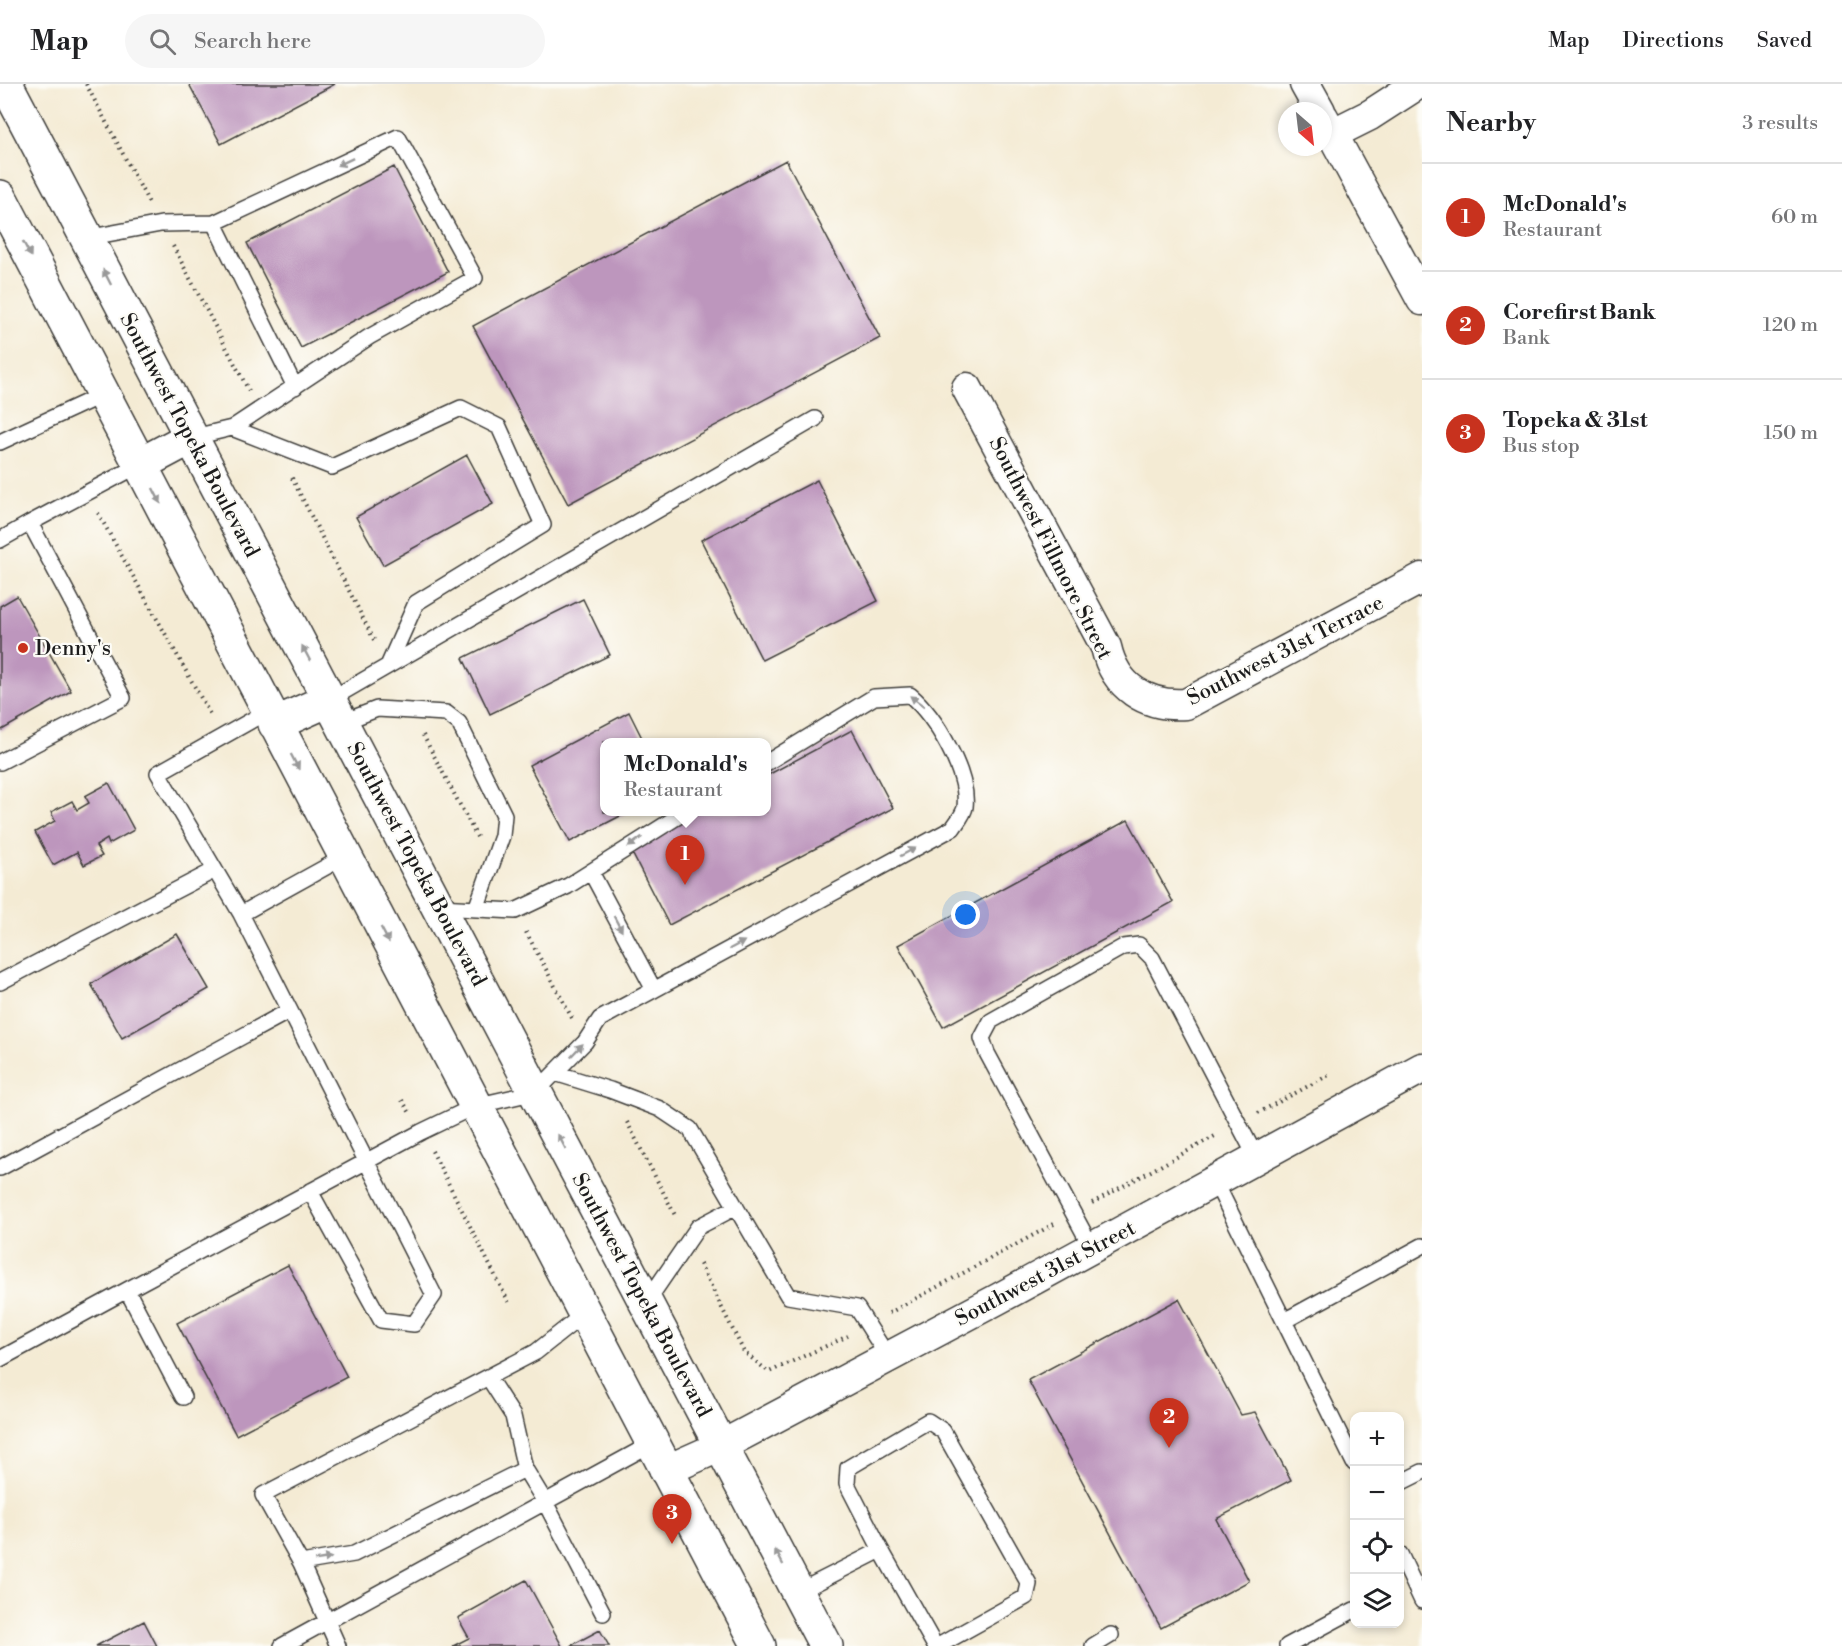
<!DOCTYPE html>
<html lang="en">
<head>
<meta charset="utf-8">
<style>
	body { margin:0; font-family:"Libre Bodoni",serif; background:#f6f6f6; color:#202124 }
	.controls { position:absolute; right:18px; bottom:18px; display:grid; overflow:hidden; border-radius:12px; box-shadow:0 3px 9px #0003 }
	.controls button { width:54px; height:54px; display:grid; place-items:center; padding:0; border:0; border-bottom:2px solid #e0e0e0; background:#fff; color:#202124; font:30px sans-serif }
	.compass { position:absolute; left:1278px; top:18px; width:54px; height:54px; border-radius:50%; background:#fff; box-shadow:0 3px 9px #0003; rotate:152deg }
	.you { position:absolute; left:966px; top:831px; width:21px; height:21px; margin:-15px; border:4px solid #fff; border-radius:50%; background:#1a73e8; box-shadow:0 0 0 9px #1a73e833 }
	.badge { display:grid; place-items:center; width:39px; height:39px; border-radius:50%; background:#c8321e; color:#fff; font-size:20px; font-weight:700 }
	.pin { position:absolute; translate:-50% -50px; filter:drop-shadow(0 2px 3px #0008) }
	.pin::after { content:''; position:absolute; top:32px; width:21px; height:18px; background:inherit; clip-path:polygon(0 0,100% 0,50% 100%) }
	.popup { position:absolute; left:600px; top:654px; width:171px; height:78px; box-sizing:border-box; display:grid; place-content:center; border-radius:12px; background:#fff; filter:drop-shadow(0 2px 4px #0005); font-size:20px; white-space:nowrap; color:#757577 }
	.popup b { font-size:22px; color:#202124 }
	.popup::after { content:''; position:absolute; left:50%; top:100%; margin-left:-12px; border:12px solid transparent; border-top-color:#fff }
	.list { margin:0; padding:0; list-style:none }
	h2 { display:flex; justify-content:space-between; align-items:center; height:78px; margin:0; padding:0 24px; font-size:26px }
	h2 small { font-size:20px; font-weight:400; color:#757577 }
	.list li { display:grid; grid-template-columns:39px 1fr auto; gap:18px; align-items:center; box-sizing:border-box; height:108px; padding:0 24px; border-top:2px solid #e0e0e0 }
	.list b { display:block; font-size:22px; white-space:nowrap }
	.list p { margin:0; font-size:20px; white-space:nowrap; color:#757577 }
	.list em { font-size:20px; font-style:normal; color:#757577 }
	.icon { flex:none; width:33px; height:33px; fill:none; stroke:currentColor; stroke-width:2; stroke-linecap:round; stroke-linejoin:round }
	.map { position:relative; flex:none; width:1422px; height:1562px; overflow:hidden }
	header { display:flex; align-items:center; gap:36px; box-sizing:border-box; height:84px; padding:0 30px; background:#fff; border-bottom:2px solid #e0e0e0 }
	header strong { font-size:28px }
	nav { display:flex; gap:33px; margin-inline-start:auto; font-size:21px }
	.search { width:420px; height:54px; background:#f6f6f6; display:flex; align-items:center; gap:15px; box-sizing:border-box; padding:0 21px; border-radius:33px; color:#757577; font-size:22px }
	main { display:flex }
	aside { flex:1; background:#fff }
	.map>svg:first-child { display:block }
	.building { fill:#bd96bd }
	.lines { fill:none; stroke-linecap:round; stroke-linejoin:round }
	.lane-casing { stroke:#3c3b38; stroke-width:18 }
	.street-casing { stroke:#3c3b38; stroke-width:33 }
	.primary-casing { stroke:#3c3b38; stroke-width:36 }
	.path { stroke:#3c3b38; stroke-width:4; stroke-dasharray:1.5 4.5; stroke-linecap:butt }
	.lane { stroke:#fff; stroke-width:15 }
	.street { stroke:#fff; stroke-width:30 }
	.primary { stroke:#fff; stroke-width:33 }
	.oneway { fill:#999 }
	.poi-dot { fill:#c8321e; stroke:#fdfcf7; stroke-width:2 }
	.labels { text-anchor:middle; stroke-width:4.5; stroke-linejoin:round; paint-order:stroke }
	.street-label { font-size:21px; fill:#1c1c1c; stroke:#fdfcf7 }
	.poi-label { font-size:21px; fill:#1c1c1c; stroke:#fdfcf7; text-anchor:start }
</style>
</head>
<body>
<header>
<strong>Map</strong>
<div class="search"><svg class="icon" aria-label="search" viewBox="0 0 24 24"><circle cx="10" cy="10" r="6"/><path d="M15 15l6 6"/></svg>Search here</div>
<nav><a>Map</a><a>Directions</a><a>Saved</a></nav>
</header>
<main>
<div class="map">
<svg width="1422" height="1562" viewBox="0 0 1422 1562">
	<rect width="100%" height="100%" fill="#fdfcf7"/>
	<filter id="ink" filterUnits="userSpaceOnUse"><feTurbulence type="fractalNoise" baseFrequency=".0167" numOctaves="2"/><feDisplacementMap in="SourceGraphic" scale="12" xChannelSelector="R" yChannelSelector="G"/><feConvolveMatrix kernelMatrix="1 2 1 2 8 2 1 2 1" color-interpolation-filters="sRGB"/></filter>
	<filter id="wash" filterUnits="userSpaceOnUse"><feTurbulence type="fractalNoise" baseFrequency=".008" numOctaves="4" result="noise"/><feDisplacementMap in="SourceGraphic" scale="24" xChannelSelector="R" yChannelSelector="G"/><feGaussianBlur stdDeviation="1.35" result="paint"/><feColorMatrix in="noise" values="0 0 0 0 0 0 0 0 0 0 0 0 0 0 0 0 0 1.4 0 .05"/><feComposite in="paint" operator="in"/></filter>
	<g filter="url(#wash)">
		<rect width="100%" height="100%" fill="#f4ebd4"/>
		<g id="blocks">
			<path class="building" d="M189 0H335L221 60Z
				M786 76 880 254 568 420 473 242Z
				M394 83 448 188 301 264 247 159Z
				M467 371 493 420 383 481 356 433Z
				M817 396 878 517 762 576 701 456Z
				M17 512 71 607 0 647V522Z
				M583 515 610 571 490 630 463 574Z
				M629 628 644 658H604V728H628L570 758 529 681Z
				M852 646 893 724 669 841 629 763 698 728H766V692Z
				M109 699 134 746 109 760 107 755 96 762 102 772 84 781 77 768 53 781 35 748 55 737 51 728 72 717 77 726 89 719 85 712Z
				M1128 736 1173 818 943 943 898 861Z
				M177 850 209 905 122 954 91 900Z
				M288 1181 347 1293 236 1351 177 1239Z
				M1179 1215 1241 1331 1255 1328 1291 1396 1216 1435 1249 1497 1161 1544 1028 1296Z
				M526 1496 562 1562H453L469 1554 458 1534Z
				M144 1537 157 1562H96Z
				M600 1546 609 1562H570Z"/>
		</g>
	</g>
	<g filter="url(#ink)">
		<use href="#blocks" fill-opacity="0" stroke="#3c3b38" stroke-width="1.5"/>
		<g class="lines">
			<g class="lane-casing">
				<path id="lane" d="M214 139 295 303
					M86 154 161 140 214 139 398 53 475 194 369 253 232 344 190 354
					M232 344 332 383 461 324 499 343 543 441 416 519 388 582
					M0 358 104 310
					M0 456 30 439
					M331 615 815 335
					M343 638 377 625 446 629 459 639 504 731 502 752 476 825
					M0 678 123 614 30 439 141 380
					M215 786 241 830
					M591 788 654 906
					M439 823 515 827 568 802 685 728
					M0 898 215 786 158 689 268 627
					M555 989 610 1006 660 1025 690 1045 788 1212 857 1224 888 1273
					M0 1084 289 927
					M1215 1097 1354 1379
					M310 1107 381 1236 414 1240 434 1211 241 830 344 773
					M1092 1164 987 969 982 954 991 937 1123 863 1139 861 1152 874 1257 1075
					M646 1219 698 1143 736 1123
					M584 1230 536 1268 263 1411 301 1479 354 1470 525 1385 545 1418 603 1529
					M1284 1237 1422 1162
					M0 1275 127 1206
					M488 1293 513 1332 525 1385
					M183 1313 127 1206 421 1048 475 1022 536 1008 585 958 600 935 953 744C957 738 964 730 965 723 969 689 935 632 910 611L874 613 766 679
					M1400 1399 1422 1388
					M881 1466 847 1400 848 1384 928 1337 943 1347 1029 1500 1026 1513 938 1562
					M1400 1470 1422 1517
					M301 1479 338 1562
					M798 1508 881 1466 935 1562
					M282 1562 651 1360
					M1093 1562 1111 1551
					M1287 1562 1354 1526"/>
			</g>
			<g class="street-casing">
				<path id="street" d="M1305 0 1320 27
					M1323 33 1422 216
					M1332 50 1370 31 1418 0
					M967 304 1106 563C1115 603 1146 623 1186 620L1422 494
					M665 1387 721 1362 996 1216 1422 984"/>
			</g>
			<g class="primary-casing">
				<path id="primary" d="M6 0 826 1562
					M0 113 759 1562
					M141 380 190 354
					M275 640 331 615"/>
			</g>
			<path class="path" d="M86 0 149 119
				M173 162 249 307
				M292 394 374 556
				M98 429 211 632
				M423 651 477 753
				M526 848 572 934
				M402 1016 410 1029
				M1258 1029 1329 991
				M627 1038 676 1133
				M432 1067 510 1221
				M1092 1119 1217 1051
				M700 1180 744 1268 769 1288 848 1252
				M889 1229 1054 1140"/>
			<use href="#lane" class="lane"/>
			<use href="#street" class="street"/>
			<use href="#primary" class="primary"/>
		</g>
		<defs><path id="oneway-solid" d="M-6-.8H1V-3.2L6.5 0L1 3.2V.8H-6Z" transform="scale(1.5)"/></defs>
		<g class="oneway">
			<use href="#oneway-solid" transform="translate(345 78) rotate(155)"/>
			<use href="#oneway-solid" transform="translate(27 165) rotate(62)"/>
			<use href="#oneway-solid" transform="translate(107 193) rotate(-117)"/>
			<use href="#oneway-solid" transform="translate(157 412) rotate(63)"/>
			<use href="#oneway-solid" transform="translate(306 569) rotate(-118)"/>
			<use href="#oneway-solid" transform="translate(917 617) rotate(-143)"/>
			<use href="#oneway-solid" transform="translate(295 678) rotate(62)"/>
			<use href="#oneway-solid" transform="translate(635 758) rotate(144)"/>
			<use href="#oneway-solid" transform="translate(908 768) rotate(-28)"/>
			<use href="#oneway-solid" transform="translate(618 840) rotate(62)"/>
			<use href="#oneway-solid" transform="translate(385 851) rotate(62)"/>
			<use href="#oneway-solid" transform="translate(737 861) rotate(-28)"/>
			<use href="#oneway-solid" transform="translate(577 966) rotate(-46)"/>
			<use href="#oneway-solid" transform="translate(562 1058) rotate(-118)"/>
			<use href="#oneway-solid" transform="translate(779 1473) rotate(-118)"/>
			<use href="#oneway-solid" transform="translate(323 1475) rotate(-9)"/>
		</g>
	</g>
	<circle class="poi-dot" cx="23" cy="564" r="6"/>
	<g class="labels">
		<g class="street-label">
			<text transform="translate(190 351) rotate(62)" y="7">Southwest Topeka Boulevard</text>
			<text transform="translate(1051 464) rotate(63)" y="7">Southwest Fillmore Street</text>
			<text transform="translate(1285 566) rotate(-27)" y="7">Southwest 31st Terrace</text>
			<text transform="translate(417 780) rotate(62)" y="7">Southwest Topeka Boulevard</text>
			<text transform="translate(1045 1189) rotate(-28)" y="7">Southwest 31st Street</text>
			<text transform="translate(642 1211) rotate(62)" y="7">Southwest Topeka Boulevard</text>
		</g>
		<g class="poi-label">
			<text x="35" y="571">Denny's</text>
		</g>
	</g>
</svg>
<div class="controls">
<button>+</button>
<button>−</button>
<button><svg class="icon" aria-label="locate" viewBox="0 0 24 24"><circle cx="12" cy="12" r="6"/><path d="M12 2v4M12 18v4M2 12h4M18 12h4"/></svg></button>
<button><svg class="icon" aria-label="layers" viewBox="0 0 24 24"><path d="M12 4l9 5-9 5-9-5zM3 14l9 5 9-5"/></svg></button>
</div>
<svg class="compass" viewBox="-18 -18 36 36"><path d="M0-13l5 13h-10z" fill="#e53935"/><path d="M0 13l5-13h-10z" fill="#757577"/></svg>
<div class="you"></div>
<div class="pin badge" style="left:685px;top:801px">1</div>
<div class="popup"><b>McDonald's</b>Restaurant</div>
<div class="pin badge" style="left:1169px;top:1364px">2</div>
<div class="pin badge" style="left:672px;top:1460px">3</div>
</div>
<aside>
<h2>Nearby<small>3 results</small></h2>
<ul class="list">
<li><span class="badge">1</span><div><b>McDonald's</b><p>Restaurant</p></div><em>60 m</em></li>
<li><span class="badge">2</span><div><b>Corefirst Bank</b><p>Bank</p></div><em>120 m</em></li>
<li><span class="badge">3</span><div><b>Topeka &amp; 31st</b><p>Bus stop</p></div><em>150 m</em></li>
</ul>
</aside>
</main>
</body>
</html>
